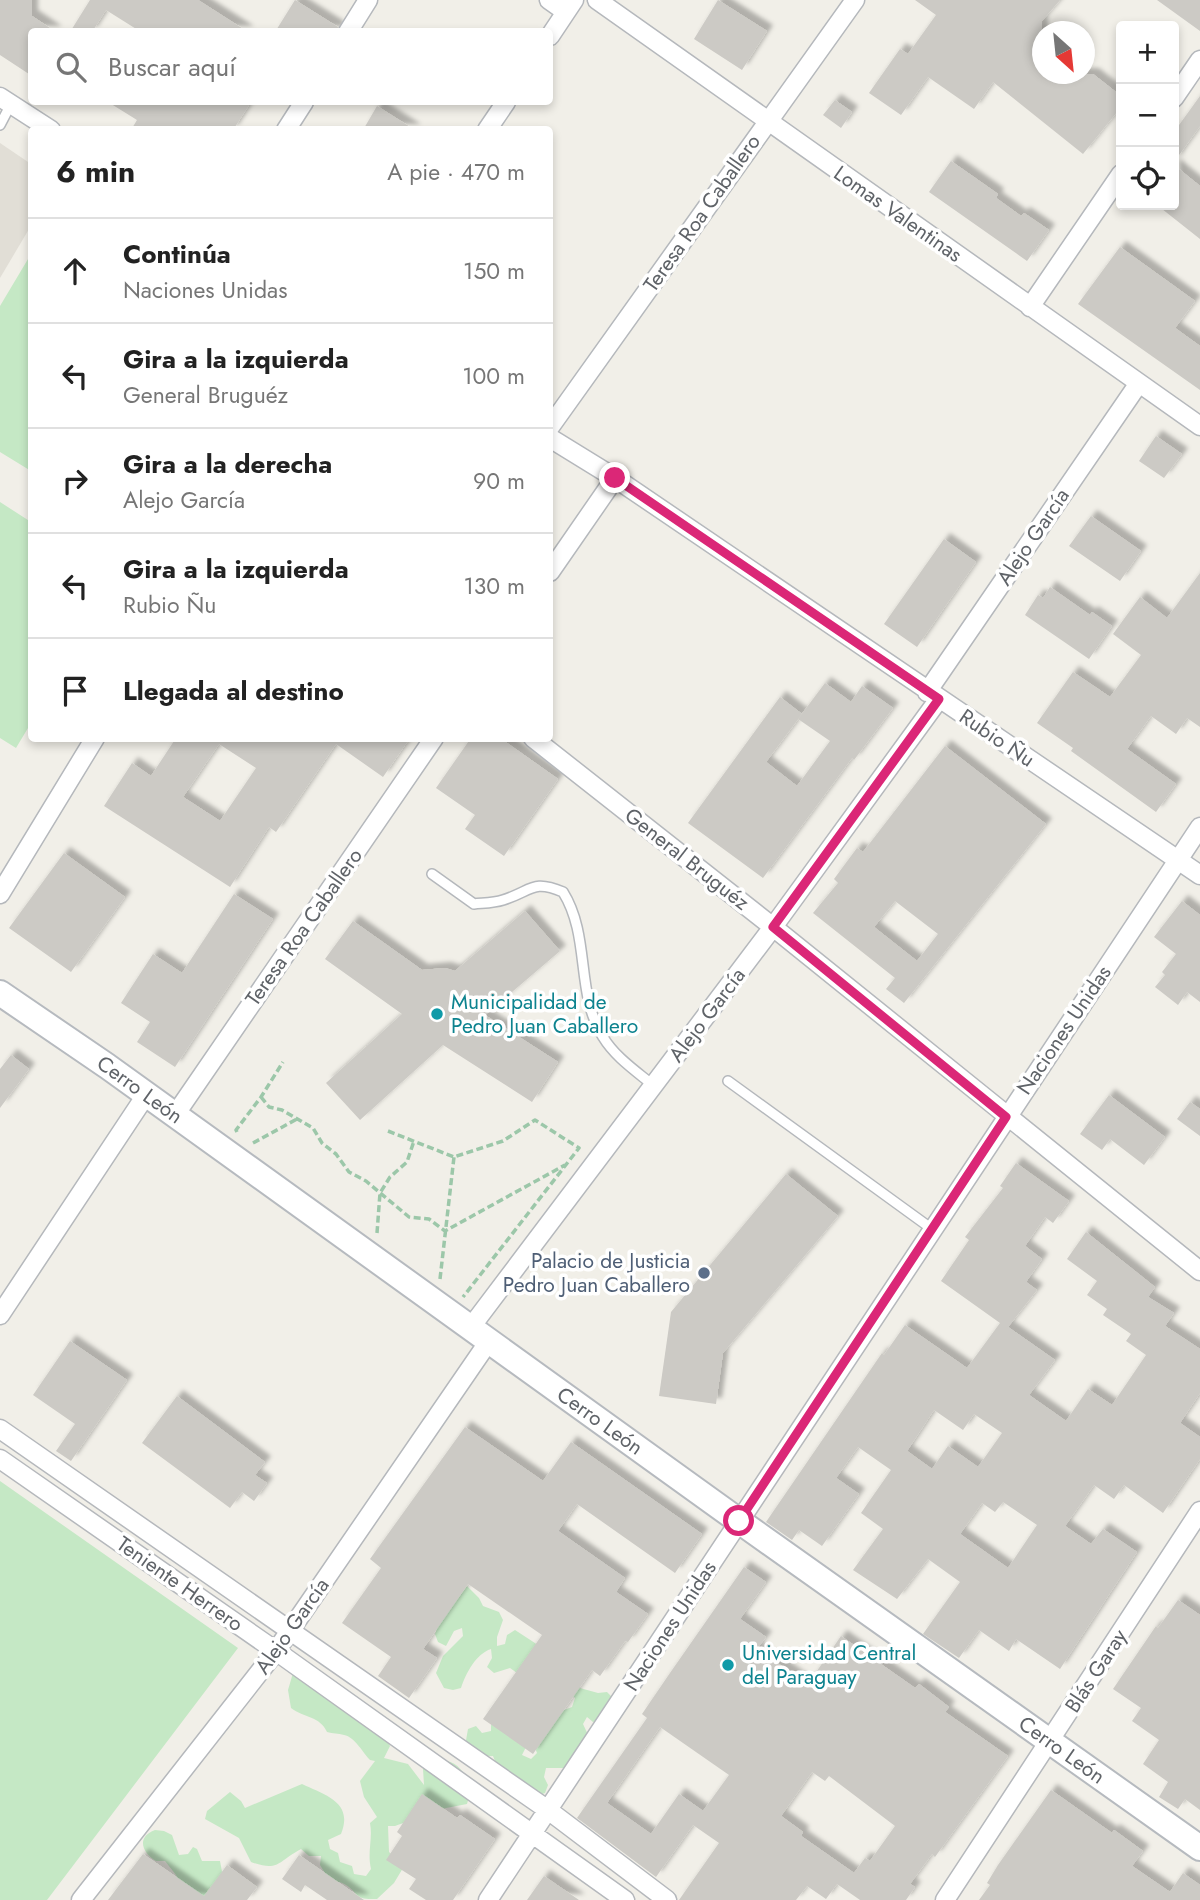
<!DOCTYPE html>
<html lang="es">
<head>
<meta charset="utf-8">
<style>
	body { margin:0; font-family:Jost,sans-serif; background:#f2f2f2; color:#222 }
	.controls { position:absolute; right:21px; top:21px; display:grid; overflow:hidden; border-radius:7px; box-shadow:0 4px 10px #0003 }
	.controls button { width:63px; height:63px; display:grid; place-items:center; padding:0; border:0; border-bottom:2px solid #e0e0e0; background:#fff; color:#222; font:35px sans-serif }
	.compass { position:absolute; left:1032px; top:21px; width:63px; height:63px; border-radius:50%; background:#fff; box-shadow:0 4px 10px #0003; rotate:153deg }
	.stop { position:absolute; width:21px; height:21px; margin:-16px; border:5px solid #db2777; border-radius:50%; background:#fff }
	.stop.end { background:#db2777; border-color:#fff; box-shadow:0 2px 7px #0008 }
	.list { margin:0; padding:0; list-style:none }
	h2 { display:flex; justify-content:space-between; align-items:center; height:91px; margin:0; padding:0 28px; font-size:30px }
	h2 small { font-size:23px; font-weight:400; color:#767676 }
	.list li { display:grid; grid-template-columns:46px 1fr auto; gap:21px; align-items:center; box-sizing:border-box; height:105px; padding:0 28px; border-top:2px solid #e0e0e0 }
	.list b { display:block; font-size:26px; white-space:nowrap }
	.list p { margin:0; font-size:23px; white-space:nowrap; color:#767676 }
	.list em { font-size:23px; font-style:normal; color:#767676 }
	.icon { flex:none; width:38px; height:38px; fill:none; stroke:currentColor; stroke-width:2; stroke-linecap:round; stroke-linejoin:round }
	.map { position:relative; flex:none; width:1200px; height:1900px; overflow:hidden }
	.search { position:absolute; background:#fff; box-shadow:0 4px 10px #0003; left:28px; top:28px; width:525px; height:77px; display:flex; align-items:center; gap:18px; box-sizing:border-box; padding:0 24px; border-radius:7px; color:#767676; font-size:26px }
	.panel { position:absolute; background:#fff; box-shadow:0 4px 10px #0003; left:28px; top:126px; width:525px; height:616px; border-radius:7px }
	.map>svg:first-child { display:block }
	.education { fill:#e1ded6 }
	.green { fill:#c5e8c5 }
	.building { fill:#cccac5; fill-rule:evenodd; filter:url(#shadow) }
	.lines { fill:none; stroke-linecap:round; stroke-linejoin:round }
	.lane-casing { stroke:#b5b8bc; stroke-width:12 }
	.street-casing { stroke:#b5b8bc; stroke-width:21 }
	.secondary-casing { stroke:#b6babf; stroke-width:28 }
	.path { stroke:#9cc7a9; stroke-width:3.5; stroke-dasharray:7 3.5; stroke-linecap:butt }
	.lane { stroke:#fff; stroke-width:9 }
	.street { stroke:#fff; stroke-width:18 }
	.secondary { stroke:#fff; stroke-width:24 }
	.route { stroke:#db2777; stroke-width:9 }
	.culture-dot { fill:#0f9aa8; stroke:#fff; stroke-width:2.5 }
	.service-dot { fill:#5c6f8a; stroke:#fff; stroke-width:2.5 }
	.labels { text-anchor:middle; stroke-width:7; stroke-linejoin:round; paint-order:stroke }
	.street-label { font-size:21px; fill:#5f6368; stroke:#fff }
	.culture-label { font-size:21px; fill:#0d838f; stroke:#fff; text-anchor:start }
	.service-label { font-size:21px; fill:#4e5e75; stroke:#fff; text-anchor:end }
</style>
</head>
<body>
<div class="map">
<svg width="1200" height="1900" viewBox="0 0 1200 1900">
	<defs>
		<filter id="shadow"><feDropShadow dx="6" dy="-6" stdDeviation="2" flood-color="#0004"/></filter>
	</defs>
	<rect width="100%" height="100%" fill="#f1efe8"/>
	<path class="education" d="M0 143 31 164 32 224 0 278Z"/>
	<path class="green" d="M31 254V471L0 452V306Z
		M0 502 31 522V723L16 748 0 738Z
		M0 1481 238 1648 47 1900H0Z
		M467 1586 479 1598 483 1606 499 1612 503 1620 497 1637V1646L505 1644 507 1635 515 1630 538 1645 578 1679 580 1688 598 1693 607 1692 614 1699 602 1721 593 1722 587 1717 583 1724 590 1739 571 1768H546L544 1777 548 1785 545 1793 528 1799 499 1771 493 1756 476 1757 465 1746 468 1729 476 1726 482 1733 491 1731V1721L530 1739 522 1755 531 1759 537 1753 534 1745 564 1710 572 1707 575 1698 569 1692 517 1673 510 1668 494 1673 487 1667 492 1658 491 1649C476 1654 466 1673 461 1688L453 1690 444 1688 436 1673 443 1656 463 1636 462 1628 454 1631 446 1646 438 1642 435 1634 438 1625Z
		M293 1673 386 1738 390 1746 384 1758 408 1764 424 1785 423 1769C450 1745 476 1776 467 1804L441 1809 395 1826H388L389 1852 402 1864 403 1868 394 1883 377 1899C353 1900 360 1894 346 1885 340 1881 335 1882 329 1880L320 1865 321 1856H309L301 1849C277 1862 279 1872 251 1862L239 1838 205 1819 207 1811 230 1792 241 1801 245 1808 302 1784C325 1795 354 1802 341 1834L328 1840 330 1849 338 1853 340 1862 352 1866 354 1874 366 1876 371 1869C367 1852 373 1839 370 1823L377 1817 364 1797 360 1781 375 1761 370 1760C363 1753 355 1737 344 1735 338 1733 333 1734 327 1732 320 1716 304 1718 291 1708L288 1690Z
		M155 1830 164 1831 172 1835 179 1855 188 1854 193 1847 197 1849 202 1861H220L223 1877 203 1900 179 1883 176 1875 165 1861H156C142 1853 136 1837 155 1830Z"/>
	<path class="building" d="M0 0H32V16L56 32H32V76L0 55Z
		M90 0H198L248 32H141L106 10 92 32H70Z
		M295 0 338 27 337 32H275Z
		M718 0 767 31 742 70 694 39Z
		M915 0H1060L1042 21V74H1093L1121 96V107L1083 154 993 82 974 109 928 77 901 115 869 93 900 49 908 54 936 15Z
		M1157 0H1200V31Z
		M1200 96V126L1174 162V132Z
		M835 100 852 112 841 128 823 115Z
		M108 102H251L233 130H131L137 120Z
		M377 106 415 130H363Z
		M951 161 998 194 996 198 1021 216 1024 213 1049 230 1027 261 929 192Z
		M1174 165 1200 186V239L1157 205H1174Z
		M1120 247 1195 301 1175 328 1200 346V390L1078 304Z
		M1156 436 1182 454 1164 478 1139 461Z
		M1091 516 1141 551 1120 581 1069 546Z
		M944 539 976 562 917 647 884 624Z
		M1200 573V727L1187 718 1176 734 1151 716 1127 749 1176 784 1156 812 1071 751 1073 748 1037 723 1073 672 1110 697 1141 655 1113 634 1140 597 1167 618Z
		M1050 587 1090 615 1092 612 1112 626 1089 659 1025 615 1038 595 1043 598Z
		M825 683 851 702 862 686 893 708 854 760 852 758 763 878 688 823 780 697 802 714 766 762 797 786 830 741 798 719Z
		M176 738H410L383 777 336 744 276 832 269 827 230 887 104 806 132 763 151 776ZM219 744 256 768 220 821 183 797Z
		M471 738H500L558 779 504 856 465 829 475 815 436 788Z
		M945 746 1046 824 904 1003 886 989 895 978 813 913 838 883 834 879 857 848 863 852ZM895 901 938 934 917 961 874 927Z
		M64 853 125 897 71 972 9 928Z
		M234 894 273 919 175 1067 137 1042 150 1022 121 1003 153 954 182 973Z
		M1182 901 1200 915V1002L1187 992 1178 1005 1155 987 1165 975 1162 972 1176 954 1154 937Z
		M525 911 560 951 485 1015 558 1062 532 1102 443 1045 360 1120 326 1083 402 1014 325 959 353 921 422 970 445 968 455 971Z
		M11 1055 29 1069 0 1108V1069Z
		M1109 1095 1165 1137 1144 1165 1110 1139 1102 1150 1080 1134Z
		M1190 1102 1200 1109V1136L1177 1119Z
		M1016 1163 1069 1201 1053 1223 1045 1217 1025 1246 1042 1259 1026 1282 1037 1290 1008 1327 1055 1360 1029 1395 1066 1421 1088 1389 1112 1405 1146 1355 1126 1341 1131 1334 1103 1315 1107 1309 1087 1295 1097 1281 1067 1259 1086 1232 1155 1287 1148 1297 1174 1313 1165 1326 1200 1349V1393L1180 1423 1200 1437V1459L1163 1513 1124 1485 1114 1499 1094 1485 1065 1526 1091 1544 1103 1529 1137 1552 1060 1669 1016 1639 1009 1651 979 1630 959 1658 923 1634 960 1582 928 1559 897 1599 853 1570 883 1529 861 1513 891 1470 858 1447 836 1478 859 1494 822 1546 799 1530 792 1540 766 1522 882 1353 884 1355 905 1325 967 1368 1000 1323 941 1281 969 1240 965 1237 1003 1188 1000 1186ZM934 1410 963 1430 974 1414 1002 1433 978 1467 948 1446 932 1469 907 1451ZM1003 1502 1037 1525 1008 1568 960 1534 982 1503 995 1512Z
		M786 1174 838 1216 723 1353 716 1404 659 1396 671 1312Z
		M70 1341 127 1380 71 1461 56 1451 75 1424 33 1395Z
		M177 1396 265 1462 255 1475 267 1483 254 1501 242 1492 230 1508 142 1443Z
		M465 1427 543 1481 571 1442 702 1534 675 1573 577 1504 558 1531 625 1578 616 1592 648 1614 628 1642 625 1641 600 1676 592 1670 533 1754 483 1719 542 1635 468 1584 423 1649 437 1658 409 1698 378 1676 391 1657 342 1623 381 1568 370 1559Z
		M744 1567 766 1582 740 1619 766 1637 757 1649 808 1684 841 1636 915 1688 919 1684 949 1707 945 1712 1008 1756 935 1857 932 1854 910 1884 915 1887 906 1900H860L837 1884 826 1899 807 1886 796 1900H679L719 1843 693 1825 656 1877 577 1818 647 1718 642 1714 670 1673ZM660 1727 729 1775 703 1811 679 1794 651 1834 607 1803ZM812 1772 825 1781 829 1776 895 1826 870 1861 865 1858 854 1873 801 1836 803 1832 781 1816Z
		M1178 1600 1200 1615V1810L1185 1799 1178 1809 1159 1797 1168 1782 1143 1764 1159 1740 1132 1721 1141 1708 1113 1689 1156 1626 1158 1628Z
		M1051 1790 1112 1833 1114 1830 1143 1851 1132 1866 1170 1892 1183 1873 1200 1885V1900H979L990 1885 987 1883 998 1865Z
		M422 1794 457 1818 460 1815 495 1839 453 1900H426L409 1889 416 1879 386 1860 402 1836 397 1832Z
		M143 1854 204 1896 227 1865 257 1887 247 1900H108Z
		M299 1855 364 1900H327L305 1885 301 1892 282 1879Z
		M544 1876 579 1900H527Z"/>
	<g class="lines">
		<g class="lane-casing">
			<path id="lane" d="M0 125 11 104
				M432 874 474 904C483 903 494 903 503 900 532 891 532 879 563 892 591 937 575 993 603 1037 615 1057 636 1071 654 1086
				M728 1081 932 1229"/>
		</g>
		<g class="street-casing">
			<path id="street" d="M549 0 566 12
				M597 0 1200 426
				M348 32 368 0
				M550 36 574 0
				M0 97 51 130
				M1174 98 1200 60
				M286 130 304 102
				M487 130 506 102
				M1030 307 1121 174
				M550 427 855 0
				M550 438 615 478 1200 875
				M550 572 615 478
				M927 692 1139 383
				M533 738 773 927 1200 1271
				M0 894 95 738
				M175 1115 434 738
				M0 1315 146 1095
				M471 1327 773 927 939 699
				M0 1429 548 1810 667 1900
				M0 1459 276 1651 625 1900
				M81 1900 276 1651 489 1341
				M488 1900 1200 827
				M945 1900 1200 1511"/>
		</g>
		<g class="secondary-casing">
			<g id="secondary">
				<path id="s1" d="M0 993 107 1066 739 1521 1200 1848"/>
			</g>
		</g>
		<path class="path" d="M261 1097 269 1107 282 1110 313 1128 322 1143 336 1154 349 1172 366 1181 409 1217 429 1219 445 1231 565 1165
			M388 1131 454 1157 503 1141 535 1120 579 1148 463 1297
			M237 1132 236 1130 261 1097 283 1062
			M253 1143 297 1119
			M377 1233 380 1193 390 1177 407 1162 414 1141
			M440 1279 454 1157"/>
		<use href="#lane" class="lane"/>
		<use href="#street" class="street"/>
		<use href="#secondary" class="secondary"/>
	</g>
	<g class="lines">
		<path class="route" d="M615 478 939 699 773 927 1006 1117 739 1521"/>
	</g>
	<g class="culture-dot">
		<circle cx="437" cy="1014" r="7"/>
		<circle cx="728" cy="1665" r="7"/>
	</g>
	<circle class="service-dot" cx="704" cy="1273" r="7"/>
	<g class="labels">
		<g class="street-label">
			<text transform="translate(702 213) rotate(-55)" y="7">Teresa Roa Caballero</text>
			<text transform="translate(898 214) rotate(35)" y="7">Lomas Valentinas</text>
			<text transform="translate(1033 537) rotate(-56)" y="7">Alejo García</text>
			<text transform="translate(997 738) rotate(34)" y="7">Rubio Ñu</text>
			<text transform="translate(687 859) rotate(38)" y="7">General Bruguéz</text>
			<text transform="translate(304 927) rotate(-55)" y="7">Teresa Roa Caballero</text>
			<text transform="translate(707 1015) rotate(-53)" y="7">Alejo García</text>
			<text transform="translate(1064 1030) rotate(-56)" y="7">Naciones Unidas</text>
			<text dy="7" stroke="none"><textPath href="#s1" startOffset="170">Cerro León</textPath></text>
			<text dy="7" stroke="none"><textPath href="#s1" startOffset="737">Cerro León</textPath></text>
			<text transform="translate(180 1584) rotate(35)" y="7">Teniente Herrero</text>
			<text transform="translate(292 1626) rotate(-55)" y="7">Alejo García</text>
			<text transform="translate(670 1626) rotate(-57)" y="7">Naciones Unidas</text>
			<text transform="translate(1096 1671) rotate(-57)" y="7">Blás Garay</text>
			<text dy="7" stroke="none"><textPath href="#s1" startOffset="1304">Cerro León</textPath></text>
		</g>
		<g class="culture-label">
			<text x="451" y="1009">Municipalidad de<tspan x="451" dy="24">Pedro Juan Caballero</tspan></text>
			<text x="742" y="1660">Universidad Central<tspan x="742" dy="24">del Paraguay</tspan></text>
		</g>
		<g class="service-label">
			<text x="690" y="1268">Palacio de Justicia<tspan x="690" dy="24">Pedro Juan Caballero</tspan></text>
		</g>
	</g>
</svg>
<div class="controls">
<button>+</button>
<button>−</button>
<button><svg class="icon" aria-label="locate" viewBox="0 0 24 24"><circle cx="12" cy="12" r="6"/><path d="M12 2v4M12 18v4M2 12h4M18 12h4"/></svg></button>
</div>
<svg class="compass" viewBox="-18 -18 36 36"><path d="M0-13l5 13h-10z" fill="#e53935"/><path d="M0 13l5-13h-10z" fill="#767676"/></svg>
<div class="stop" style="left:739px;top:1521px"></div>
<div class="stop end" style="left:615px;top:478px"></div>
<div class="search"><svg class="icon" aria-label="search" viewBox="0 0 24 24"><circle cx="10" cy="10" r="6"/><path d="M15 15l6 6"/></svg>Buscar aquí</div>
<section class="panel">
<h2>6 min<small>A pie · 470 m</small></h2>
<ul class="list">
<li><svg class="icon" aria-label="ahead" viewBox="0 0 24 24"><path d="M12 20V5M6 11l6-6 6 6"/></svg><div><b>Continúa</b><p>Naciones Unidas</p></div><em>150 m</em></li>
<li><svg class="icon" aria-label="left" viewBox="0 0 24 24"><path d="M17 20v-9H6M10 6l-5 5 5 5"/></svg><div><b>Gira a la izquierda</b><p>General Bruguéz</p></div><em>100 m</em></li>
<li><svg class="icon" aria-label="right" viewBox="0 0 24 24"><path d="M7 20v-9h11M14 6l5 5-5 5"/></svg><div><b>Gira a la derecha</b><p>Alejo García</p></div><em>90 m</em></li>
<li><svg class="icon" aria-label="left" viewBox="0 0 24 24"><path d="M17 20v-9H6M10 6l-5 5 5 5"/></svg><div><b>Gira a la izquierda</b><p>Rubio Ñu</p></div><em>130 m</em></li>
<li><svg class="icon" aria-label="arrive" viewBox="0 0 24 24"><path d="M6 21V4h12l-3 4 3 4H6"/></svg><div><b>Llegada al destino</b></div></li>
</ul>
</section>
</div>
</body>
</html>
